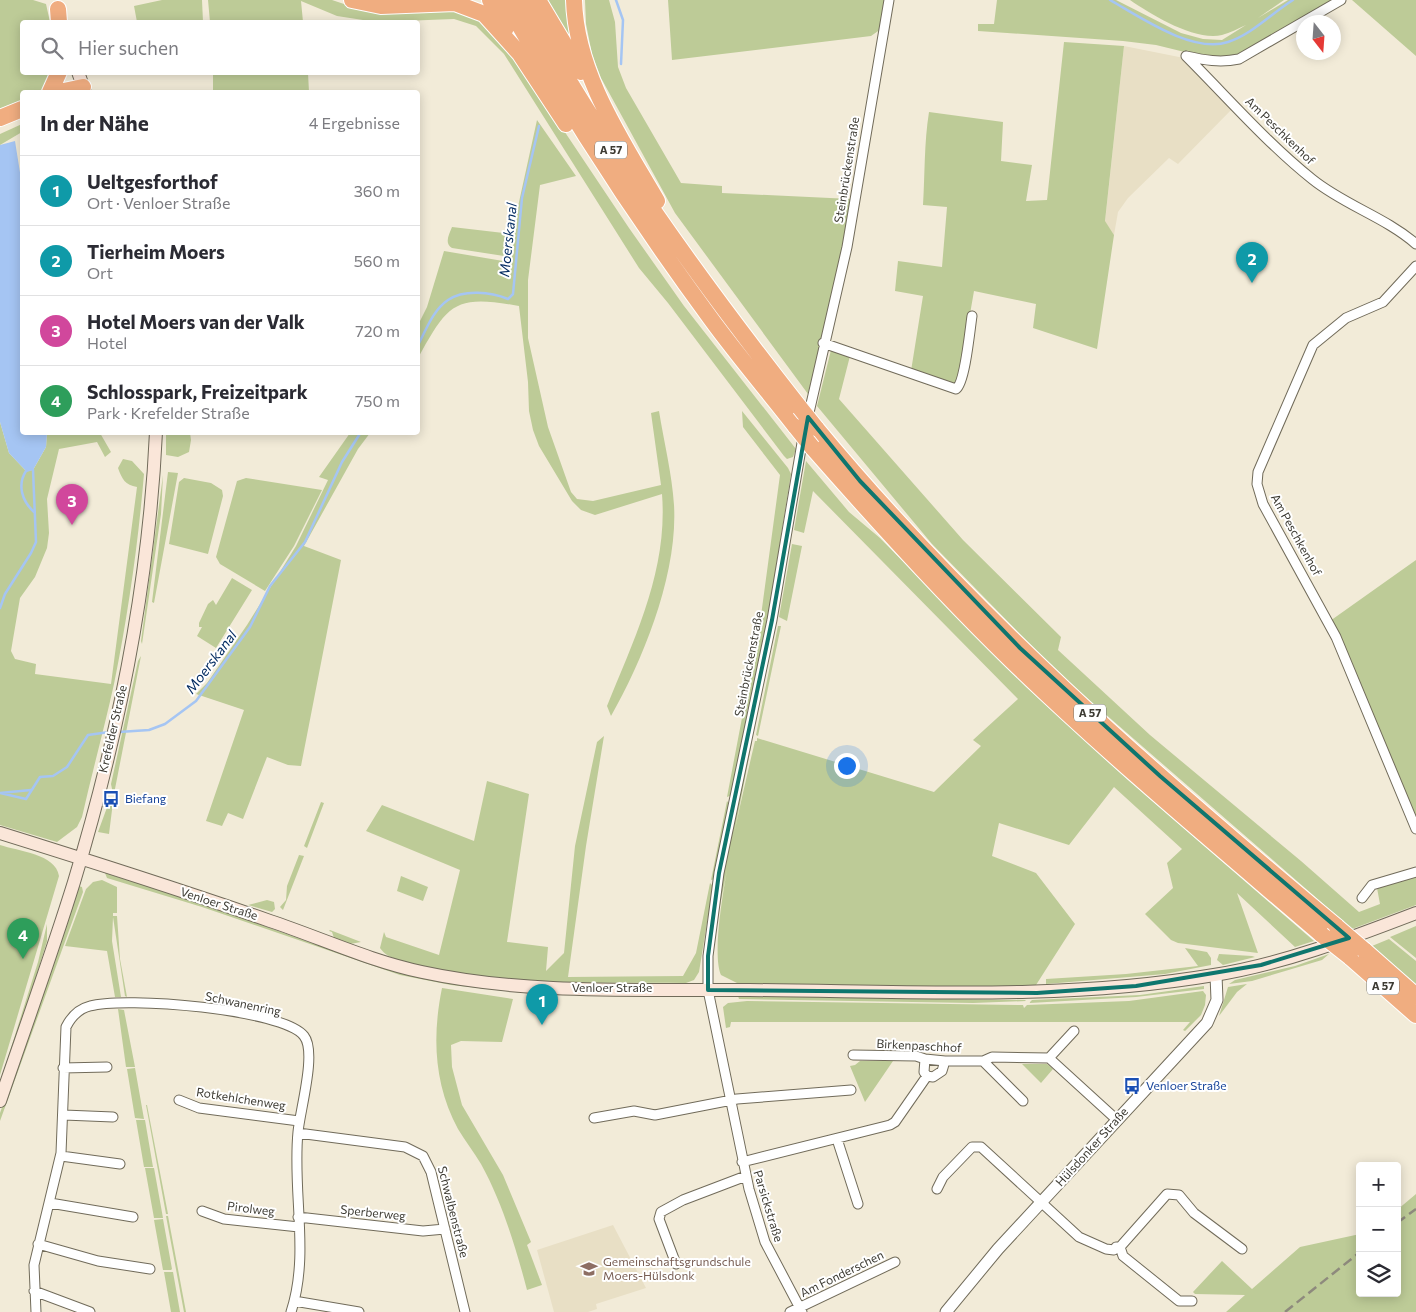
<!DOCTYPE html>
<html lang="de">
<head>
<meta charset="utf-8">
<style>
	body { margin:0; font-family:Commissioner,sans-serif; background:#f2f2f3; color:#2b2b33 }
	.controls { position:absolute; right:15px; bottom:15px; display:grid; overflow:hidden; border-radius:5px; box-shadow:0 2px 12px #0003 }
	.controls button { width:45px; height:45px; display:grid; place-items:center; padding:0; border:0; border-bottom:1px solid #e1e1e2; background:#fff; color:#2b2b33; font:25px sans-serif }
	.compass { position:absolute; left:1296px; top:15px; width:45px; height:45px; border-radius:50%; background:#fff; box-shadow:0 2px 12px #0003; rotate:163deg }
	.you { position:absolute; left:846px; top:765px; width:18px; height:18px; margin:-12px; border:4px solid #fff; border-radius:50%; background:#1a73e8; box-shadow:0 0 0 8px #1a73e833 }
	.badge { display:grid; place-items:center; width:32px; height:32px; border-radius:50%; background:#7c3aed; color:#fff; font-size:16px; font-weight:700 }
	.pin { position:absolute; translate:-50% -41px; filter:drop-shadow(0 1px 2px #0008) }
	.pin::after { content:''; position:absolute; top:26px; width:18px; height:15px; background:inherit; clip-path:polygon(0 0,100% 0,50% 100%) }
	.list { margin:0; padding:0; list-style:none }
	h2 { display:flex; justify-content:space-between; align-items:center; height:65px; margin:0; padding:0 20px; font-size:21px }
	h2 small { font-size:16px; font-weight:400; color:#7c7c81 }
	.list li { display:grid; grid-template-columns:32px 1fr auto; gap:15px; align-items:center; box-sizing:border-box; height:70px; padding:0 20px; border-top:1px solid #e1e1e2 }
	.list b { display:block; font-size:19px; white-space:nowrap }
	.list p { margin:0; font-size:16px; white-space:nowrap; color:#7c7c81 }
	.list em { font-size:16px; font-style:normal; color:#7c7c81 }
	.icon { flex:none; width:28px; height:28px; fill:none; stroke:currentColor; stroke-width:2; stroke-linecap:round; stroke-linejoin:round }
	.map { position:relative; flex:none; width:1416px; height:1312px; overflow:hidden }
	.search { position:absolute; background:#fff; box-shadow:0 2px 12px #0003; left:20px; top:20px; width:400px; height:55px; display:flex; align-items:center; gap:12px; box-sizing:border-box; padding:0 18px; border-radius:5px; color:#7c7c81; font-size:19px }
	.panel { position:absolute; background:#fff; box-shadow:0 2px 12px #0003; left:20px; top:90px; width:400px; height:345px; border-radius:5px }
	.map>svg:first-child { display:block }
	.built { fill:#e8dfc5 }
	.green { fill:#bdcb97 }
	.water { fill:#a5c5f3 }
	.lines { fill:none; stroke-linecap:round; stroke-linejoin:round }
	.stream { stroke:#a5c5f3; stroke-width:2.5 }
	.minor-casing { stroke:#716b5a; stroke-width:11 }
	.tertiary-casing { stroke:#716b5a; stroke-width:13 }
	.secondary-casing { stroke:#716b5a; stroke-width:14 }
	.motorway-casing { stroke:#fff; stroke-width:18 }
	.minor { stroke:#fff; stroke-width:9 }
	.tertiary { stroke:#fff; stroke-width:11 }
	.secondary { stroke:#fae6d9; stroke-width:12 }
	.motorway { stroke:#f0ad80; stroke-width:16 }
	.rail { stroke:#8e8a7d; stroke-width:2.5; stroke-dasharray:10 5; stroke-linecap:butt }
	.motorway-bridge-casing { stroke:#fff; stroke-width:18; stroke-linecap:butt }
	.motorway-bridge { stroke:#f0ad80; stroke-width:16 }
	.marked { fill:none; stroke:#0f766e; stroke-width:4; stroke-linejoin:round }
	.labels { text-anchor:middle; stroke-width:4; stroke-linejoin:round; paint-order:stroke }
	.shield { fill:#fff; stroke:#777670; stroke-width:1 }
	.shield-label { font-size:11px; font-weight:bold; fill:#3d3b33 }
	.street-label { font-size:12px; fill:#3d3b33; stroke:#fff }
	.transit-label { font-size:12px; fill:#164399; stroke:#fff; text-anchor:start }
	.education-label { font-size:12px; fill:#785e54; stroke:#fff; text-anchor:start }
	.water-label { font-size:14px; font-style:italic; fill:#052d63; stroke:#fff }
</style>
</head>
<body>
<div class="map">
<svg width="1416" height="1312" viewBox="0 0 1416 1312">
	<rect width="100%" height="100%" fill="#f2ebd8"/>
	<path class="built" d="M1124 46 1184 58 1234 107 1178 164 1169 158 1128 198 1118 212 1114 235 1105 222Z
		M613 1225 646 1288 596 1304 597 1309 588 1312H554L537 1250Z"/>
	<path class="green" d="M0 0H33L46 4 50 22H22V72L53 73 43 92H22V104L0 113Z
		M162 0H202L203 22H137L134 6Z
		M208 0H332L356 8 449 9 475 17 504 41 629 228 684 306 796 449 793 457 787 459 784 456 668 303 639 268 504 54 476 26 454 19 376 22 337 16 301 1 303 22H210Z
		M545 0H572L578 54Z
		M585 0H609L615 22 618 67 626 88 681 183 722 186V193L851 199 842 250 808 394 675 213 601 78 592 54 586 24Z
		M668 0H886L881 29 871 36 672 60Z
		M997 0H1116L1181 33 1203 39 1222 40 1246 25C1239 28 1230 33 1222 35 1194 41 1152 15 1130 0H1284L1258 18 1288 0H1337L1239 57 1201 56 1156 45 1123 41 978 31V24H994Z
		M1352 0H1416V56Z
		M1064 42 1124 46 1105 221 1114 235 1097 349 1033 328 1036 304 974 291 958 383 956 385 911 371 923 296 895 291 898 261 942 267 947 207 923 205C925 174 924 143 929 112L1003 122 1001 161 1032 165 1026 201 1047 200Z
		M213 73H308L309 92H213Z
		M537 120 576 176 540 185 528 280V338L548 427 571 492 577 499 593 501 661 485 651 413 659 411C664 442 672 474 674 505 678 573 644 658 611 716L607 706C635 637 668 570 662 494L595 515 581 510 572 501 539 446 533 430 529 411 528 382 519 306C454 294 448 304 418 358V325L427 307 444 251 503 261 504 256 452 248C444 243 449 235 452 227L512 234Z
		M22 124V132L0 145V134Z
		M831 350 850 356 839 399 963 540 1061 637 1058 650 1150 735 1301 861 1359 912 1380 904 1377 888 1416 876V905L1352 929 1057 672 932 544 817 406Z
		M742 411 788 468 791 474 767 623 750 707 747 710 748 717 732 795 727 797 760 623 780 475 743 427Z
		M0 422 9 453 26 471 33 470 46 447 47 433H100L111 452 105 457 97 442 59 449 47 499 49 533 47 548 35 577 20 598 11 651 15 659 36 664 35 674 111 684 137 487C125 485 122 479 118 468L123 459 132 461 144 474C138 545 128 615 114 684 104 729 92 773 82 817L77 827 57 842 0 825Z
		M166 433H190L191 440 189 452 178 457 166 455Z
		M350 433H370L358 449 304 546 341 560 301 766 288 765 267 757 243 819 228 813 222 826 206 821 244 710 196 694 207 683 247 625 296 546 328 480 319 477Z
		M806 461 849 512 880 538 1025 686 1128 780 1314 941 1295 947 1237 893 1258 953 1178 943 1171 940 1145 914 1173 888 1167 863 1182 849 1114 787 1069 845 999 823 992 856 1036 873 1075 924 1036 985 999 987 739 984 721 975C706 941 745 785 755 741H757V738L934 792 981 746 973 740 1018 699 813 491 804 533 794 530Z
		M168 472 178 473 154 603 152 602Z
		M163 475 161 514 142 644 141 641Z
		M184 478 211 483 222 490 223 496 208 554 169 544 179 482Z
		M246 478 322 490 294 546 265 591 220 564 216 557 237 481Z
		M792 544 802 546 787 621 779 617Z
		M1416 560V823L1330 621Z
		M232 578 252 590 216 648 197 636 202 627H199V623L208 604 213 600 216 605Z
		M778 626H781L758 736 756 735Z
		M141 656 114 794H113L111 784 138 661Z
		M604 736 586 846 568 977 683 976 696 953 710 883 713 886 699 972 694 980 686 983C596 982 506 987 417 965 405 961 388 960 380 948L384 932 386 937 439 955 460 870 366 831 382 805 474 841 487 781 529 794 507 942 548 947 546 971 564 953 575 846 597 742Z
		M750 742H752L718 916 722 876Z
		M727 801 730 805 715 879 711 880Z
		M109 802H113L109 834 98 832Z
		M321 802 324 803 307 848 304 846Z
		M0 845C18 851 56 854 59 876L0 1075Z
		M299 855 304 856 283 910 280 907 286 900 287 886Z
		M105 873 198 902 345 955 524 991 525 993 451 985 400 975 202 907 107 878Z
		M401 876 428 887 423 901 397 891Z
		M102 880 117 887V913H113V916H117L120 959 127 997 125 996 113 917 112 941 121 997H115L107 951 65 946 86 889 93 882Z
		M79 886 82 887 83 892 0 1121V1113Z
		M267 900 274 902 275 909 272 912 248 905Z
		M47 924V941L43 954 9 1064 0 1083 38 962Z
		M1416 926V958L1390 937Z
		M330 930 361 942 350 944 334 938 332 932 329 931Z
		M1389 939 1416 961V984L1372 946Z
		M1185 948 1207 952 1211 958V965L1165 974 1046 984V979L1126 974 1198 966Z
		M1219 954 1252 956 1255 957 1223 965 1217 960Z
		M1329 954 1322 960 1252 981 1229 984 1235 980 1295 966Z
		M1247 984 1237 992 1219 1016 1228 987Z
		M1204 986V989L1136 997 1029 1003 1032 1000 1140 995Z
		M442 988 513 999 502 1042 461 1041 451 1045 452 1067 462 1105 503 1175 531 1242 527 1245 542 1285 527 1290C516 1248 502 1202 481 1164 474 1152 465 1141 458 1129 434 1084 432 1037 442 988Z
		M1203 991 1206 995 1205 1005 1201 1015 1185 1031 1183 1030 1190 1022H731L730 1027 726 1028 723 1007 728 1003 747 1001 1023 1005 1024 1008 1027 1005 1129 1001Z
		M738 996 1025 1000 1026 1001 973 1003 739 999Z
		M118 1009 124 1010 135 1067H126Z
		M860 1061H893L865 1102 850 1066 855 1065Z
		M1022 1064H1047L1053 1069 1041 1083Z
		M135 1068 144 1119 135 1118 127 1069Z
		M146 1105H147L168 1214H166Z
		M136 1120H145L153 1167H144Z
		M145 1168H154L163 1218H154Z
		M1416 1194V1312H1226L1245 1295 1195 1294 1193 1292 1222 1261 1252 1289 1300 1247 1360 1234V1293H1397V1210Z
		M166 1216H168L186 1312H184Z
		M163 1219 172 1269 171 1270H163L154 1220Z
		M164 1272H173L180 1312H171Z"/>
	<path class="water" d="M15 141 22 185V432L47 433 46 447 33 470 27 472 9 453 0 422V145Z"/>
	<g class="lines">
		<path class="stream" d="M616 0 623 20 621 64
			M1110 0C1140 17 1193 54 1228 42 1251 35 1272 13 1293 0
			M418 345C426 330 433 310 448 300 464 289 491 292 508 299L513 294 522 198 539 126
			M26 471C17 485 22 501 34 512
			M0 608 5 594 31 553 36 542 33 470
			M119 732 149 730 165 724 196 701 250 627 270 586 305 542 342 462 361 432
			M0 793 26 799 40 777 53 776 67 767 88 735 109 732
			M0 793 31 790"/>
		<g class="minor-casing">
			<path id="minor" d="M1186 56C1227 97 1267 143 1312 179 1344 205 1385 217 1416 244
				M1186 56C1204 60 1220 63 1239 59L1341 0
				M1416 266 1383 302 1346 318 1313 345 1258 472 1257 484 1263 504 1336 637 1416 829
				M823 343 956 389C965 383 970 329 972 316
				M808 417 847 247 889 0
				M1362 898 1372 885 1416 872
				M853 1055 916 1056 925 1059 945 1061H983L992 1057 1049 1058 1117 1120
				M1049 1058 1074 1031
				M925 1059 924 1072 927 1076 933 1077 942 1071 945 1061
				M983 1061 1023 1101
				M63 1068 107 1067
				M179 1100 199 1108 299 1121
				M64 1115 113 1117
				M594 1118 634 1111 655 1115 737 1099 851 1090
				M298 1133 405 1147 423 1156 431 1172 465 1312
				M837 1139 858 1204
				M61 1156 120 1164
				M742 1162 890 1125 895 1122 927 1076
				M937 1189 943 1177 972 1147H981L1079 1237 1106 1249 1114 1250
				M50 1203 133 1217
				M202 1211 224 1219 299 1227
				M298 1217 423 1231 445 1229
				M38 1244 98 1261 150 1269
				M1116 1247H1120L1123 1256 1179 1301H1192
				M1120 1247 1167 1194 1179 1195 1194 1213 1242 1249
				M676 1264 659 1219 661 1212 683 1200 746 1176
				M34 1291 90 1312
				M294 1301 359 1312
				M36 1312 34 1265 61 1153 66 1027C71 1017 78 1009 90 1006 124 996 283 1009 304 1036 317 1052 300 1110 298 1132 292 1192 310 1254 291 1312
				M790 1312 895 1262
				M802 1312 765 1242 749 1189 708 990V956L719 873 772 620 803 437"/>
		</g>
		<g class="tertiary-casing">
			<path id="tertiary" d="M946 1312 998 1249 1207 1023 1217 1000 1216 975"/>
		</g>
		<g class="secondary-casing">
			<path id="secondary" d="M78 72 85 92
				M0 833C90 861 181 890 270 921 321 938 370 961 422 972 528 995 641 989 749 990 904 991 1060 1001 1214 975 1283 964 1351 938 1416 913
				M0 1101C25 1028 51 956 74 882 118 737 149 585 156 432"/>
		</g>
		<g class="motorway-casing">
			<path id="motorway" d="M352 0 381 6 455 3 484 14 520 54 566 124
				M490 0 506 28
				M505 0C567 111 636 217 711 319 738 356 768 391 796 427
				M522 0C602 145 698 278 800 408
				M538 0 581 72
				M574 0C576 73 621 139 657 201
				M58 9 59 22
				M50 92 59 72
				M59 92 83 87
				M0 118 22 109
				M816 428C970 614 1152 773 1337 927
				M812 447C876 520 941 592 1011 660 1110 756 1217 845 1322 935
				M1364 950 1416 996
				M1350 957 1416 1015"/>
		</g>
		<use href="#minor" class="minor"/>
		<use href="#tertiary" class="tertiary"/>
		<use href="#secondary" class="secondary"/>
		<use href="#motorway" class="motorway"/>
		<path class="rail" d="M1397 1223 1416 1209
			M1285 1312 1360 1252"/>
		<g class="motorway-bridge-casing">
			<path id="motorway-bridge" d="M800 408 816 428
				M796 427 812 447
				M1337 927 1364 950
				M1322 935 1350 957"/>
		</g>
		<use href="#motorway-bridge" class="motorway-bridge"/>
	</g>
	<path class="marked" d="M808 417 860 481 1020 648 1160 776 1349 938 1261 965 1136 986 1037 993 708 990V956L719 873 772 620Z"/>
	<defs>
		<g id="bus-bare" transform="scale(1.35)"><path d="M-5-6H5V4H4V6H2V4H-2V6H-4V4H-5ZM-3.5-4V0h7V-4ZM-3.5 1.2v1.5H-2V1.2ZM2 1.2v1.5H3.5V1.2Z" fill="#1a4fb4" stroke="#fff" stroke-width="2.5" paint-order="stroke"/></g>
		<g id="school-bare" transform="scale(1.35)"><path d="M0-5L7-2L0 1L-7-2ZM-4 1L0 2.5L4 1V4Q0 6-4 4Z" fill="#8d6e63" stroke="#fff" stroke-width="2.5" paint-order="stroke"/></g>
	</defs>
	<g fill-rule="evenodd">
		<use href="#bus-bare" x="111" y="799"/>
		<use href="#bus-bare" x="1132" y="1086"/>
		<use href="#school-bare" x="589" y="1269"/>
	</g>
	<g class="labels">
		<g class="shield">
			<rect x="595" y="141.5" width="32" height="17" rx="4"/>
			<rect x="1074" y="704.5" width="32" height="17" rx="4"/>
			<rect x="1367" y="977.5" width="32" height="17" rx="4"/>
		</g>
		<g class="shield-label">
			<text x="611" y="154">A 57</text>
			<text x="1090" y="717">A 57</text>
			<text x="1383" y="990">A 57</text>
		</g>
		<g class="street-label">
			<text transform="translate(1280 131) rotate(44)" y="4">Am Peschkenhof</text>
			<text transform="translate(847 170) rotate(-81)" y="4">Steinbrückenstraße</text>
			<text transform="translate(1296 535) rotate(61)" y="4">Am Peschkenhof</text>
			<text transform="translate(749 664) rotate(-79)" y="4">Steinbrückenstraße</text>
			<text transform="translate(113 729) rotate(-77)" y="4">Krefelder Straße</text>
			<text transform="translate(219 904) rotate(18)" y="4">Venloer Straße</text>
			<text x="612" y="992">Venloer Straße</text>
			<text transform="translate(243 1004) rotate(12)" y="4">Schwanenring</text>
			<text transform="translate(919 1046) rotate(3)" y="4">Birkenpaschhof</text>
			<text transform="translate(241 1099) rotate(9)" y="4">Rotkehlchenweg</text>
			<text transform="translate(1092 1147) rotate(-48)" y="4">Hülsdonker Straße</text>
			<text transform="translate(768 1206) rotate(73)" y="4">Parsickstraße</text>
			<text transform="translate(251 1209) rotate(7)" y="4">Pirolweg</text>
			<text transform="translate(453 1212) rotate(76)" y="4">Schwalbenstraße</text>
			<text transform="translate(373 1213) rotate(6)" y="4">Sperberweg</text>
			<text transform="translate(842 1274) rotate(-26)" y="4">Am Fonderschen</text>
		</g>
		<g class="transit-label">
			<text x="125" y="803">Biefang</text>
			<text x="1146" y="1090">Venloer Straße</text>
		</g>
		<g class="education-label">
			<text x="603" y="1266">Gemeinschaftsgrundschule<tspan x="603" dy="14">Moers-Hülsdonk</tspan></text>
		</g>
		<g class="water-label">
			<text transform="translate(508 240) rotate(-84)" y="5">Moerskanal</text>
			<text transform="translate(211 662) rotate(-53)" y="5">Moerskanal</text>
		</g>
	</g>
</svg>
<div class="controls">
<button>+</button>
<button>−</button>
<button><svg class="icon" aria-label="layers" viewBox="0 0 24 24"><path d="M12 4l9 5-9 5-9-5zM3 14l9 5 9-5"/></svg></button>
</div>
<svg class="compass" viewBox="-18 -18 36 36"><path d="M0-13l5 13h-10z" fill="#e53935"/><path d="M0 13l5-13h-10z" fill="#7c7c81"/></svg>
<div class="you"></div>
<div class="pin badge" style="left:542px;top:1025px;background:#0f9aa8">1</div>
<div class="pin badge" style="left:1252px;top:283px;background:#0f9aa8">2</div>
<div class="pin badge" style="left:72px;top:525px;background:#d1479c">3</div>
<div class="pin badge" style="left:23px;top:959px;background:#2e9e5b">4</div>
<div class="search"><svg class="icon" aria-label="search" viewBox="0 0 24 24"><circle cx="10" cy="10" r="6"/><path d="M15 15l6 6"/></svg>Hier suchen</div>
<section class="panel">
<h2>In der Nähe<small>4 Ergebnisse</small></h2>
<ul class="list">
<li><span class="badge" style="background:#0f9aa8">1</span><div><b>Ueltgesforthof</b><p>Ort · Venloer Straße</p></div><em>360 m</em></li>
<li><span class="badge" style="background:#0f9aa8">2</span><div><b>Tierheim Moers</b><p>Ort</p></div><em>560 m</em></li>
<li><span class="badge" style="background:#d1479c">3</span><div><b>Hotel Moers van der Valk</b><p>Hotel</p></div><em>720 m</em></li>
<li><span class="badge" style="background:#2e9e5b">4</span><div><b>Schlosspark, Freizeitpark</b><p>Park · Krefelder Straße</p></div><em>750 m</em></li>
</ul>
</section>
</div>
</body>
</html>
